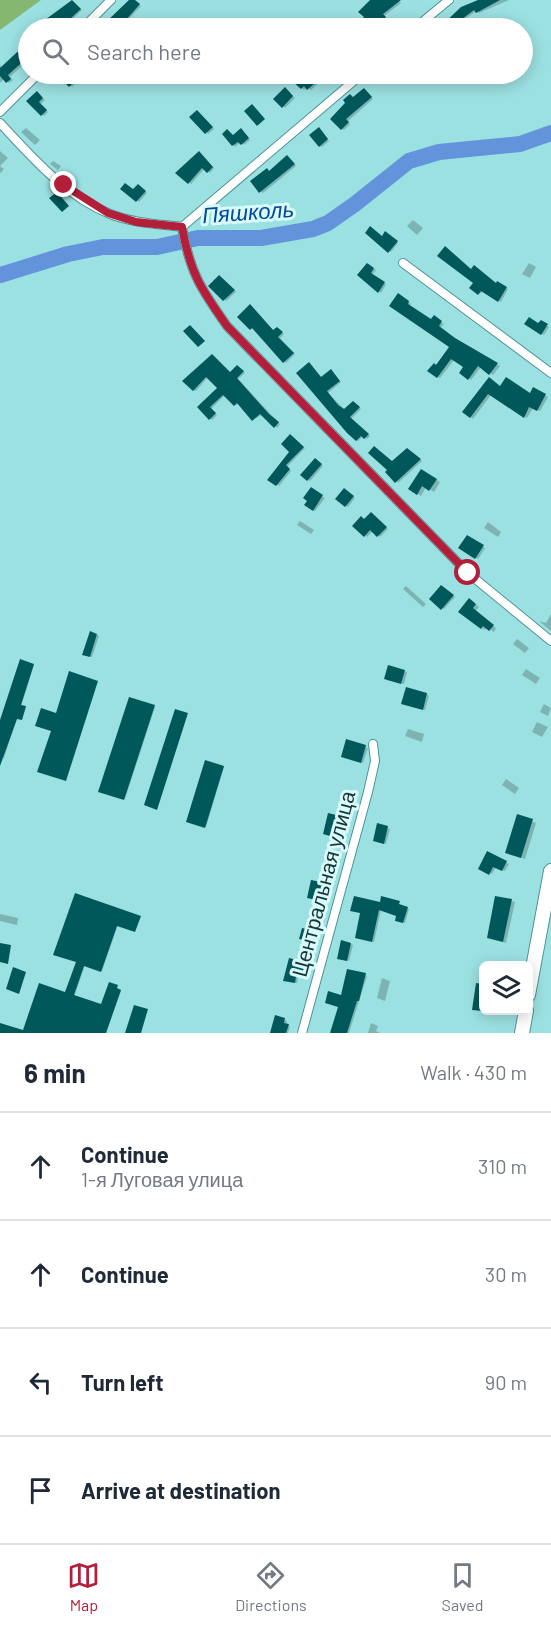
<!DOCTYPE html>
<html lang="en">
<head>
<meta charset="utf-8">
<style>
	body { margin:0; font-family:Barlow,sans-serif; background:#f6f6f7; color:#1f2937 }
	.controls { position:absolute; right:18px; bottom:18px; display:grid; overflow:hidden; border-radius:9px; box-shadow:0 3px 15px #0003 }
	.controls button { width:54px; height:54px; display:grid; place-items:center; padding:0; border:0; border-bottom:2px solid #e0e1e3; background:#fff; color:#1f2937; font:30px sans-serif }
	.stop { position:absolute; width:18px; height:18px; margin:-14px; border:4px solid #b21f3b; border-radius:50%; background:#fff }
	.stop.end { background:#b21f3b; border-color:#fff; box-shadow:0 2px 6px #0008 }
	.list { margin:0; padding:0; list-style:none }
	h2 { display:flex; justify-content:space-between; align-items:center; height:78px; margin:0; padding:0 24px; font-size:26px }
	h2 small { font-size:20px; font-weight:400; color:#747a83 }
	.list li { display:grid; grid-template-columns:39px 1fr auto; gap:18px; align-items:center; box-sizing:border-box; height:108px; padding:0 24px; border-top:2px solid #e0e1e3 }
	.list b { display:block; font-size:22px; white-space:nowrap }
	.list p { margin:0; font-size:20px; white-space:nowrap; color:#747a83 }
	.list em { font-size:20px; font-style:normal; color:#747a83 }
	.icon { flex:none; width:33px; height:33px; fill:none; stroke:currentColor; stroke-width:2; stroke-linecap:round; stroke-linejoin:round }
	.map { position:relative; flex:none; width:551px; height:1033px; overflow:hidden }
	.search { position:absolute; background:#fff; box-shadow:0 3px 15px #0003; left:18px; right:18px; top:18px; height:66px; display:flex; align-items:center; gap:15px; box-sizing:border-box; padding:0 21px; border-radius:33px; color:#747a83; font-size:22px }
	.sheet { height:510px; background:#fff }
	nav { display:flex; justify-content:space-around; align-items:center; box-sizing:border-box; height:84px; border-top:2px solid #e0e1e3; background:#fff; font-size:16px; color:#747a83 }
	nav a { display:grid; justify-items:center; gap:3px }
	nav .on { color:#b21f3b }
	.map>svg:first-child { display:block }
	.green { fill:#85b771 }
	.shadow { fill:#0003 }
	.lines { fill:none; stroke-linecap:round; stroke-linejoin:round }
	.river { stroke:#6394db; stroke-width:16 }
	.building { fill:#00585a }
	.street-casing { stroke:#4f9394; stroke-width:10 }
	.primary-casing { stroke:#4f9394; stroke-width:16 }
	.street { stroke:#fff; stroke-width:8 }
	.primary { stroke:#fff; stroke-width:14 }
	.route { stroke:#b21f3b; stroke-width:8 }
	.labels { text-anchor:middle; stroke-width:6; stroke-linejoin:round; paint-order:stroke }
	.street-label { font-size:21px; fill:#183535; stroke:#d9fbfb }
	.water-label { font-size:22px; font-style:italic; fill:#02489b; stroke:#d9fbfb }
</style>
</head>
<body>
<div class="map">
<svg width="551" height="1033" viewBox="0 0 551 1033">
	<rect width="100%" height="100%" fill="#9ce1e2"/>
	<path class="green" d="M0 0H41L0 30Z"/>
	<path class="shadow" d="M131 0 141 6 126 22 131 27 105 28Z
		M375 0H398L401 3 384 16 388 19 383 24 377 19 367 28H354L366 17Z
		M481 0H509L479 13 476 11 453 28H440L462 9Z
		M73 1 82 10 63 28H34Z
		M26 50 28 60 10 77 13 80 9 83 4 79 0 83V65L2 68Z
		M60 74H84L72 87 64 80 61 84 54 79Z
		M305 74H325L327 75 311 90 307 87 304 90 296 82Z
		M382 74H396L388 80Z
		M286 89 295 98 285 108 283 106Z
		M366 91 373 99 348 121 350 124 344 130 342 129 353 98Z
		M39 94 45 100 41 104 48 112 44 116 28 101Z
		M199 113 214 129 208 134 191 118Z
		M26 128 40 140 35 145 21 132Z
		M321 130 329 141 322 147 320 146Z
		M243 131 250 140 244 145 241 142 235 147 224 134 233 136Z
		M0 151 8 158 0 166 4 169 1 173 0 172Z
		M201 154 214 168 210 173 205 168 191 184 177 172Z
		M289 158 296 166 263 193 260 191 269 171Z
		M53 161 61 166 58 170 50 164Z
		M140 187 147 193 139 202 122 188 133 191Z
		M413 220 423 228 417 235 407 226Z
		M367 233 382 237 386 233 398 243 391 252Z
		M529 263 536 267 530 278 522 274Z
		M368 264 376 270 372 275 386 284 381 293 359 275Z
		M472 271 508 289 501 302 484 291 479 294Z
		M222 278 236 292 226 301 210 286Z
		M399 295 411 304 409 306 431 321 434 317 444 324 440 328 458 342 500 366 493 375 481 367 471 380 461 372 465 367 454 360 440 378 429 371 434 365 437 366 451 347 391 306Z
		M251 306 274 331 279 330 284 334 280 338 295 354 286 363 255 328 251 329Z
		M541 322 549 327 544 335 526 323 539 325Z
		M212 356 231 373 240 368 245 373 238 379 280 424 277 428 263 414 253 420 239 404 235 405 225 395 211 409 217 415 212 420 199 407 219 388 208 377 196 391 193 390Z
		M309 364 322 378 331 371 341 382 328 393 345 410 353 403 361 409 351 419 370 436 367 439 363 436 358 441 348 432 298 374Z
		M489 379 501 388 531 395 533 389 548 397 540 411 533 408 527 418 491 395 473 419 464 412Z
		M293 437 305 448 287 467 291 471 279 486 270 479 291 452Z
		M410 451 422 461 398 483 392 463Z
		M317 461 323 466 310 481 308 480Z
		M422 471 440 482 434 492 426 487 421 496 410 489Z
		M311 489 325 498 315 511 306 505Z
		M344 490 355 498 348 507 337 499Z
		M373 515 388 529 380 537 373 531 367 537 365 535V520Z
		M300 521 314 530 311 534 297 525Z
		M488 522 501 532 498 537 484 528Z
		M467 537 485 548 478 559 460 547Z
		M406 586 426 604 423 607 403 589Z
		M444 588 455 597 444 609 442 608Z
		M473 602 479 607 475 612 496 628 494 632 487 627 485 630 482 628 460 611Z
		M551 614V631L539 621 546 623Z
		M97 635 99 636 92 657 86 655Z
		M517 639 529 648 525 653 513 644Z
		M21 661 34 665 21 706 26 708 22 719 17 718 4 758 0 757V725Z
		M389 667 407 672 404 684 387 680Z
		M526 669 540 678 536 684 522 675Z
		M427 694 429 696 425 710 405 704Z
		M130 699 155 707 125 799 100 791Z
		M544 704 551 708 548 716 540 712Z
		M537 722 548 727 542 737 532 732Z
		M408 729 424 734 422 742 405 736Z
		M347 741 368 748 363 763 344 757Z
		M206 762 224 767 206 827 188 821Z
		M506 779 519 788 515 794 502 785Z
		M518 816 536 823 525 859 511 854Z
		M344 819 346 820 342 839 327 835Z
		M378 825 390 829 386 844 377 842Z
		M487 853 509 864 505 871 496 867 492 874 480 869Z
		M330 886V895L325 894 323 901 311 898Z
		M76 895 140 917 135 931 118 925 102 971 85 965 74 997 102 1006 109 984 117 987 116 990 121 991 106 1033H0V1025L24 1032 66 994 77 962Z
		M496 897 515 902 506 943 492 939Z
		M399 903 400 906 409 909 405 923 398 921V915L381 910 374 942 356 938 362 913 381 904Z
		M0 914 18 918 17 925 0 921Z
		M351 944 353 945 349 961 341 959Z
		M305 964 307 965 304 978 298 976 297 983 287 981Z
		M365 975 367 976 349 1033H333L342 997Z
		M382 978 390 981 385 1001 377 998Z
		M276 1017 287 1021 286 1025 290 1026 288 1033H272Z
		M371 1023 378 1026 376 1031 380 1033H368Z"/>
	<g class="lines">
		<path class="river" d="M0 275 68 254 103 247H157L198 238H261L313 229 328 223 355 204 409 161 439 152 520 144 551 133"/>
	</g>
	<path class="building" d="M72 0 81 9 60 28H34Z
		M129 0H135L140 4 125 21 133 28H111L105 23Z
		M370 0H401L383 14 386 17 379 24 374 18 363 28H351L364 17 358 12Z
		M478 0H500L476 13 474 10 450 28H439L461 7Z
		M28 42V57L8 75 11 79 6 83 0 76V68Z
		M55 74H82L69 87 62 80 58 84 52 79 56 75Z
		M303 74H325L307 90 304 86 301 89 293 82Z
		M285 87 293 96 282 108 273 99Z
		M364 88 372 97 346 119 349 122 341 130 330 119 345 103 343 100 350 94 353 97Z
		M37 91 43 98 39 102 47 110 41 116 26 101Z
		M252 104 265 119 257 126 244 111Z
		M197 110 213 127 205 134 189 117Z
		M319 127 328 139 319 147 309 135Z
		M241 128 249 138 241 145 238 142 232 146 222 134 227 129 233 135Z
		M199 151 213 167 207 173 202 168 188 184 175 173Z
		M287 155 295 164 259 193 250 181 267 168 269 171Z
		M125 183 133 189 138 184 146 191 136 202 120 189Z
		M57 192 69 206 62 212 49 198Z
		M370 226 382 236 385 231 398 241 388 253 365 233Z
		M445 246 471 269 474 265 496 283 497 281 507 287 498 302 481 291 478 295 469 288 473 283 437 256Z
		M367 263 374 268 371 273 385 282 378 293 357 275Z
		M219 275 235 290 223 301 208 286Z
		M398 293 409 301 408 304 431 319 434 315 442 321 439 326 455 338 498 363 489 375 478 366 468 380 459 373 463 367 451 359 437 378 427 371 434 363 436 365 449 347 389 306Z
		M250 304 273 330 277 327 283 332 278 337 294 353 283 363 252 328 250 330 237 317Z
		M529 317 538 323 541 320 548 324 541 335 524 324Z
		M190 325 205 341 198 347 183 331Z
		M212 354 230 372 237 365 244 371 237 378 269 414 279 422 274 428 260 414 252 421 237 403 234 406 223 395 210 407 216 413 209 420 197 407 217 388 206 377 193 391 182 381Z
		M309 362 321 377 331 369 340 381 327 391 338 405 344 409 353 401 360 407 350 417 369 434 364 439 361 436 356 441 347 433 296 373Z
		M489 377 500 386 506 377 530 393 533 387 546 394 537 411 529 407 524 418 488 394 470 418 462 412Z
		M290 434 304 447 286 465 290 469 276 486 267 480 289 452 281 444Z
		M374 446 392 461 407 448 421 459 395 483 385 472 387 470 368 453Z
		M315 458 322 464 307 481 300 475Z
		M421 469 437 479 429 491 422 486 417 495 408 489Z
		M311 487 323 495 313 511 304 505 307 501 303 498Z
		M344 488 354 496 345 507 335 499Z
		M371 512 387 527 377 537 370 530 364 537 352 526 361 516 364 519Z
		M467 535 484 545 475 559 458 548Z
		M441 585 454 595 441 610 429 599Z
		M469 598 476 604 473 608 494 625 489 631 483 626 481 629 458 612Z
		M90 631 97 634 90 657 82 655Z
		M20 659 34 664 21 705 26 706 22 720 17 719 0 766V720Z
		M388 665 405 670 401 684 384 679Z
		M69 671 98 681 66 781 37 772 51 731 35 726 41 708 56 713Z
		M406 687 427 693 423 710 401 704Z
		M129 697 155 705 124 800 98 792Z
		M175 709 188 713 157 810 144 805Z
		M346 739 366 745 361 763 341 757Z
		M205 760 224 766 205 828 186 822Z
		M328 813 345 817 340 839 323 834Z
		M517 814 533 819 521 858 505 853Z
		M377 823 388 826 384 844 373 841Z
		M487 851 507 861 502 871 493 867 489 875 478 869Z
		M311 880 331 884 328 895 322 893 321 901 307 898Z
		M75 893 141 916 135 932 117 926 101 972 84 966 74 995 101 1004 109 982 118 985 117 988 121 990 106 1033H0V1023L23 1030 39 983 65 992 76 962 53 955Z
		M354 896 380 902 381 896 400 901 399 904 408 907 403 923 395 921 396 916 379 910 372 942 355 938 360 913 350 911Z
		M495 896 512 899 503 942 487 938Z
		M302 928 318 931 315 942 299 939Z
		M341 940 351 943 347 961 337 959Z
		M0 943 11 945 8 964 0 962Z
		M289 958 306 962 302 978 296 976 295 983 283 981Z
		M13 967 26 972 19 994 6 989Z
		M347 969 366 973 359 1001H357L347 1033H330L338 1007 325 1003 328 991 341 995Z
		M476 983 483 984V1011L472 1010Z
		M134 1005 148 1009 141 1033H125Z
		M275 1015 285 1018 284 1023 289 1024 286 1033H270Z"/>
	<g class="lines">
		<g class="street-casing">
			<path id="street" d="M83 28 111 0
				M415 28 449 0
				M0 112 38 74
				M0 123C31 156 66 197 110 214 133 223 158 224 182 227
				M182 227C190 273 201 289 227 326L468 573 551 641
				M182 227 362 74
				M403 263 551 373
				M302 1033 368 792 375 761 373 744"/>
		</g>
		<g class="primary-casing">
			<path id="primary" d="M528 995 551 871
				M522 1033 526 1011"/>
		</g>
		<use href="#street" class="street"/>
		<use href="#primary" class="primary"/>
	</g>
	<g class="lines">
		<path class="route" d="M64 185 108 213 136 222 182 227C190 273 201 289 227 326L468 573"/>
	</g>
	<g class="labels">
		<g class="street-label">
			<text transform="translate(324 884) rotate(-75)" y="7">Центральная улица</text>
		</g>
		<g class="water-label">
			<text transform="translate(248 212) rotate(-4)" y="8">Пяшколь</text>
		</g>
	</g>
</svg>
<div class="controls">
<button><svg class="icon" aria-label="layers" viewBox="0 0 24 24"><path d="M12 4l9 5-9 5-9-5zM3 14l9 5 9-5"/></svg></button>
</div>
<div class="stop" style="left:468px;top:573px"></div>
<div class="stop end" style="left:64px;top:185px"></div>
<div class="search"><svg class="icon" aria-label="search" viewBox="0 0 24 24"><circle cx="10" cy="10" r="6"/><path d="M15 15l6 6"/></svg>Search here</div>
</div>
<section class="sheet">
<h2>6 min<small>Walk · 430 m</small></h2>
<ul class="list">
<li><svg class="icon" aria-label="ahead" viewBox="0 0 24 24"><path d="M12 20V5M6 11l6-6 6 6"/></svg><div><b>Continue</b><p>1-я Луговая улица</p></div><em>310 m</em></li>
<li><svg class="icon" aria-label="ahead" viewBox="0 0 24 24"><path d="M12 20V5M6 11l6-6 6 6"/></svg><div><b>Continue</b></div><em>30 m</em></li>
<li><svg class="icon" aria-label="left" viewBox="0 0 24 24"><path d="M17 20v-9H6M10 6l-5 5 5 5"/></svg><div><b>Turn left</b></div><em>90 m</em></li>
<li><svg class="icon" aria-label="arrive" viewBox="0 0 24 24"><path d="M6 21V4h12l-3 4 3 4H6"/></svg><div><b>Arrive at destination</b></div></li>
</ul>
</section>
<nav>
<a class="on"><svg class="icon" aria-label="map" viewBox="0 0 24 24"><path d="M3 6l6-2 6 2 6-2v14l-6 2-6-2-6 2zM9 4v14M15 6v14"/></svg>Map</a>
<a><svg class="icon" aria-label="directions" viewBox="0 0 24 24"><path d="M12 3l9 9-9 9-9-9zM9 14v-3h6M13 9l2 2-2 2"/></svg>Directions</a>
<a><svg class="icon" aria-label="saved" viewBox="0 0 24 24"><path d="M7 4h10v16l-5-4-5 4z"/></svg>Saved</a>
</nav>
</body>
</html>
